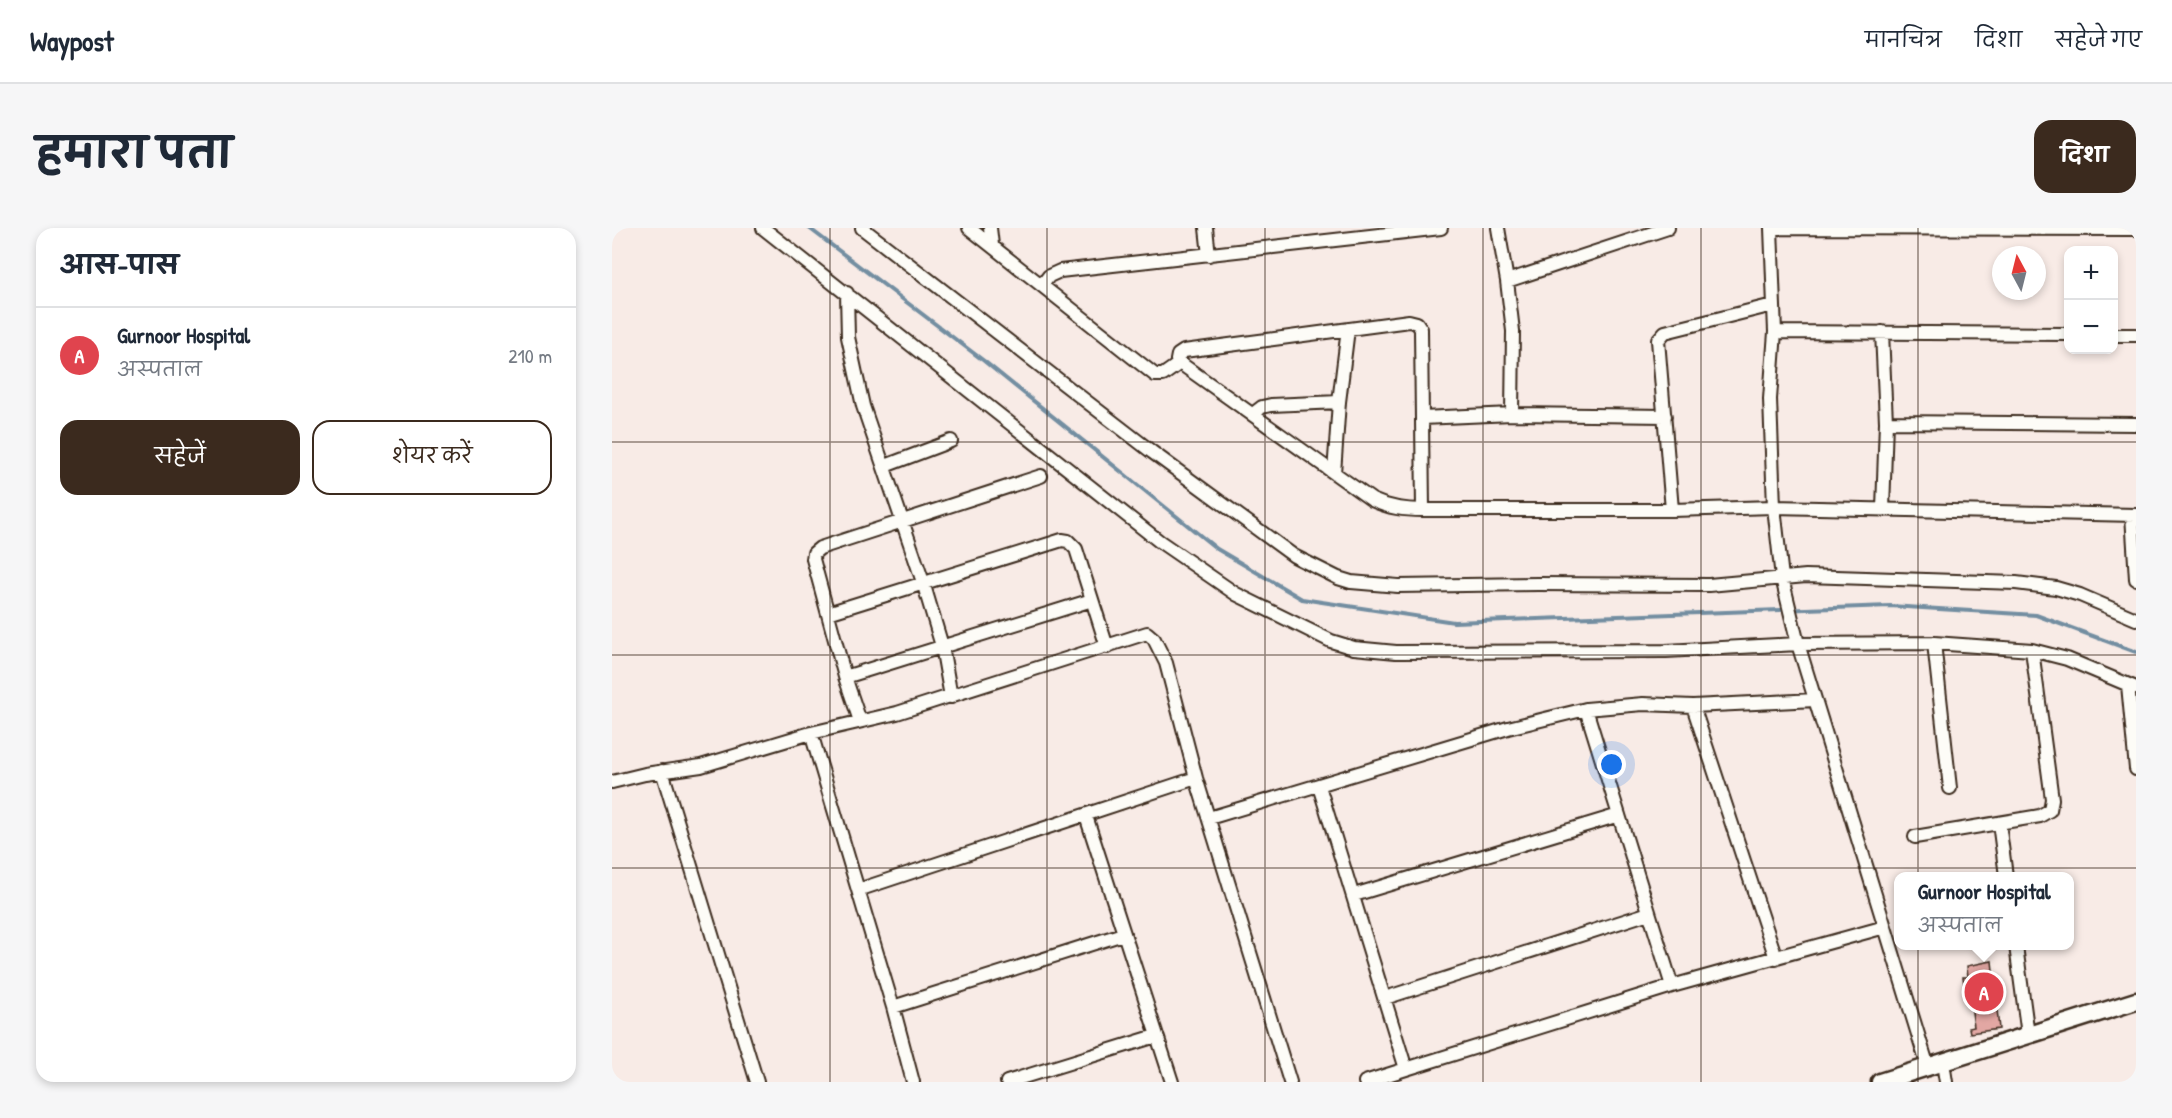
<!DOCTYPE html>
<html lang="hi">
<head>
<meta charset="utf-8">
<style>
	body { margin:0; font-family:"Patrick Hand","Playpen Sans Deva",sans-serif; background:#f6f6f7; color:#1f2937 }
	.controls { position:absolute; right:18px; top:18px; display:grid; overflow:hidden; border-radius:12px; box-shadow:0 3px 9px #0003 }
	.controls button { width:54px; height:54px; display:grid; place-items:center; padding:0; border:0; border-bottom:2px solid #e0e1e3; background:#fff; color:#1f2937; font:30px sans-serif }
	.compass { position:absolute; left:1380px; top:18px; width:54px; height:54px; border-radius:50%; background:#fff; box-shadow:0 3px 9px #0003; rotate:353deg }
	.you { position:absolute; left:1000px; top:537px; width:21px; height:21px; margin:-15px; border:4px solid #fff; border-radius:50%; background:#1a73e8; box-shadow:0 0 0 9px #1a73e833 }
	.badge { display:grid; place-items:center; width:39px; height:39px; border-radius:50%; background:#3b2a1e; color:#fff; font-size:20px; font-weight:700 }
	.pin { position:absolute; translate:-50% -50%; border:3px solid #fff; box-shadow:0 2px 6px #0006 }
	.popup { position:absolute; left:1282px; top:644px; width:180px; height:78px; box-sizing:border-box; display:grid; place-content:center; border-radius:12px; background:#fff; filter:drop-shadow(0 2px 4px #0005); font-size:20px; white-space:nowrap; color:#747a83 }
	.popup b { font-size:22px; color:#1f2937 }
	.popup::after { content:''; position:absolute; left:50%; top:100%; margin-left:-12px; border:12px solid transparent; border-top-color:#fff }
	.list { margin:0; padding:0; list-style:none }
	h2 { display:flex; justify-content:space-between; align-items:center; height:78px; margin:0; padding:0 24px; font-size:26px }
	h2 small { font-size:20px; font-weight:400; color:#747a83 }
	.list li { display:grid; grid-template-columns:39px 1fr auto; gap:18px; align-items:center; box-sizing:border-box; height:96px; padding:0 24px; border-top:2px solid #e0e1e3 }
	.list b { display:block; font-size:22px; white-space:nowrap }
	.list p { margin:0; font-size:20px; white-space:nowrap; color:#747a83 }
	.list em { font-size:20px; font-style:normal; color:#747a83 }
	.actions { display:flex; gap:12px; padding:18px 24px }
	.actions a { flex:1; padding:14px 0; border:2px solid #3b2a1e; border-radius:18px; text-align:center; font-size:21px; color:#3b2a1e }
	.actions .main { background:#3b2a1e; color:#fff }
	.map { position:relative; flex:none; width:1524px; height:854px; overflow:hidden; border-radius:18px }
	header { display:flex; align-items:center; gap:36px; box-sizing:border-box; height:84px; padding:0 30px; background:#fff; border-bottom:2px solid #e0e1e3 }
	header strong { font-size:28px }
	nav { display:flex; gap:33px; margin-inline-start:auto; font-size:21px }
	.intro { display:flex; align-items:center; justify-content:space-between; box-sizing:border-box; height:144px; padding:0 36px }
	h1 { margin:0; font-size:42px }
	.button { padding:15px 27px; border-radius:18px; background:#3b2a1e; color:#fff; font-size:21px; font-weight:700 }
	main { display:flex; gap:36px; padding:0 36px }
	aside { flex:1; background:#fff; border-radius:18px; box-shadow:0 3px 9px #0003 }
	.map>svg:first-child { display:block }
	.lines { fill:none; stroke-linecap:round; stroke-linejoin:round }
	.stream { stroke:#738ea1; stroke-width:4 }
	.building { fill:#e2a7a3; stroke:#3b2a1e; stroke-width:1.5 }
	.minor-casing { stroke:#3b2a1e; stroke-width:16 }
	.secondary-casing { stroke:#3b2a1e; stroke-width:21 }
	.minor { stroke:#fdfcf7; stroke-width:12 }
	.secondary { stroke:#fdfcf7; stroke-width:16 }
	.grid { fill:none; stroke:#3b2a1e; stroke-width:1.5; stroke-opacity:0.55 }
</style>
</head>
<body>
<header>
<strong>Waypost</strong>
<nav><a>मानचित्र</a><a>दिशा</a><a>सहेजे गए</a></nav>
</header>
<div class="intro"><h1>हमारा पता</h1><a class="button">दिशा</a></div>
<main>
<aside>
<h2>आस-पास<small></small></h2>
<ul class="list">
<li><span class="badge" style="background:#e0444e">A</span><div><b>Gurnoor Hospital</b><p>अस्पताल</p></div><em>210 m</em></li>
</ul>
<div class="actions"><a class="main">सहेजें</a><a>शेयर करें</a></div>
</aside>
<div class="map">
<svg width="1524" height="854" viewBox="0 0 1524 854">
	<rect width="100%" height="100%" fill="#f8ebe6"/>
	<filter id="ink" filterUnits="userSpaceOnUse"><feTurbulence type="fractalNoise" baseFrequency=".0167" numOctaves="2"/><feDisplacementMap in="SourceGraphic" scale="12" xChannelSelector="R" yChannelSelector="G"/><feConvolveMatrix kernelMatrix="1 2 1 2 8 2 1 2 1" color-interpolation-filters="sRGB"/></filter>
	<g filter="url(#ink)">
		<g class="lines">
			<path class="stream" d="M197 0 372 133 605 321 690 371 842 394 1278 378 1424 387 1524 424"/>
		</g>
		<path class="building" d="M1380 733 1387 801 1358 805 1357 800 1362 799 1359 777 1355 778 1351 749H1356L1355 738Z"/>
		<g class="lines">
			<g class="minor-casing">
				<path id="minor" d="M151 0 547 313 624 366 719 413 742 420 784 424 1054 423 1186 416 1322 415 1420 422 1455 431 1524 460
					M250 0 540 224 682 328 726 350 739 354 786 358 926 356 1097 357 1194 348 1404 355 1444 360 1468 367 1524 391
					M357 0 543 147H551L568 135
					M378 0 380 17
					M594 0 597 27
					M886 0 895 53 901 103 900 186
					M1159 0 1163 104 1158 171 1162 279 1170 350 1186 416 1316 839
					M1159 0 1524 1
					M895 53 1056 0
					M430 57 437 48 448 43 829 0
					M235 65 236 109 251 178 311 354 330 418 339 469
					M1163 104 1456 106
					M1270 104 1274 194 1271 281
					M1502 107H1524
					M641 186 650 179 659 177 727 174
					M810 190 900 186 1053 188
					M1274 194 1524 196
					M273 238 339 213
					M722 245 727 174 736 101
					M811 282 809 101 805 95 797 93 572 123 566 127 565 132 568 135 760 272C777 280 792 282 811 282H1060L1162 279 1524 287
					M1060 282 1046 112 1053 104 1161 77
					M1520 287 1524 351
					M216 385 450 312 456 313 464 321 495 419
					M1322 415 1338 560
					M233 449 480 372
					M1516 457 1524 541
					M1081 478 1164 730
					M974 481 1060 758
					M248 493 233 449 201 331 202 325 208 320 429 248
					M199 505 281 779 301 854
					M50 543 145 854
					M0 554 33 546 89 538 199 505 285 485 535 405 542 411 554 435 584 550 678 854
					M707 558 794 841 1060 758 1273 699
					M474 588 560 854
					M597 590 896 500 974 481 1031 476 1081 478 1203 472
					M1387 595 1394 648
					M1303 609 1428 588 1438 582 1440 571 1420 422
					M246 662 584 550
					M742 667 1007 587
					M1404 718 1416 807
					M773 770 1037 685
					M281 779 511 706
					M1331 835 1334 854
					M395 854 544 808
					M753 854 794 841"/>
			</g>
			<g class="secondary-casing">
				<path id="secondary" d="M1268 854 1524 773"/>
			</g>
			<use href="#minor" class="minor"/>
			<use href="#secondary" class="secondary"/>
		</g>
	</g>
	<path class="grid" d="M218 0V854M435 0V854M653 0V854M871 0V854M1089 0V854M1306 0V854M0 214H1524M0 427H1524M0 640H1524"/>
</svg>
<div class="controls">
<button>+</button>
<button>−</button>
</div>
<svg class="compass" viewBox="-18 -18 36 36"><path d="M0-13l5 13h-10z" fill="#e53935"/><path d="M0 13l5-13h-10z" fill="#747a83"/></svg>
<div class="you"></div>
<div class="pin badge" style="left:1372px;top:764px;background:#e0444e">A</div>
<div class="popup"><b>Gurnoor Hospital</b>अस्पताल</div>
</div>
</main>
</body>
</html>
